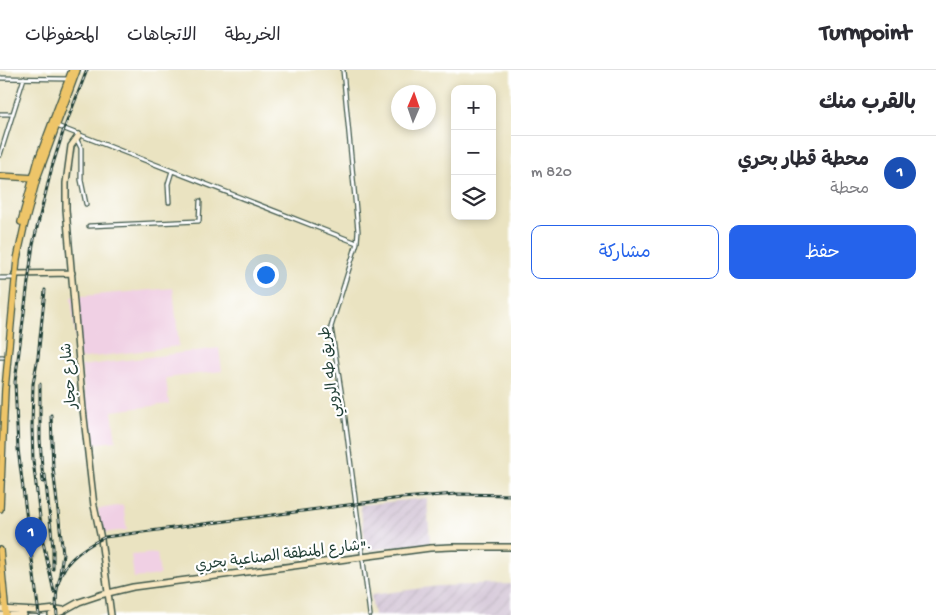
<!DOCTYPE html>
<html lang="ar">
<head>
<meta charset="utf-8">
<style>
	body { margin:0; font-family:"Gochi Hand","Playpen Sans Arabic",sans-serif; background:#f7f7f7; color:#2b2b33; direction:rtl }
	.controls { position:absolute; right:15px; top:15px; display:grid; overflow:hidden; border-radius:10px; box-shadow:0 2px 8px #0003 }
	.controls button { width:45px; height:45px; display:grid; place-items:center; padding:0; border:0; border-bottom:1px solid #e1e1e2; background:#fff; color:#2b2b33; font:25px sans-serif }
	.compass { position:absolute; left:391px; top:15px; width:45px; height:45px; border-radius:50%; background:#fff; box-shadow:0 2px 8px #0003; rotate:2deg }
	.you { position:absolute; left:265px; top:204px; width:18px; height:18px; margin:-12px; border:4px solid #fff; border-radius:50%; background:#1a73e8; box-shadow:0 0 0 8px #1a73e833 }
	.badge { display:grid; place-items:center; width:32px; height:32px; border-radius:50%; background:#2563eb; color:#fff; font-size:16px; font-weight:700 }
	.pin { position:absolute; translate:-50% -41px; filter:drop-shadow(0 1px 2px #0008) }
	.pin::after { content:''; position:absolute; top:26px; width:18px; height:15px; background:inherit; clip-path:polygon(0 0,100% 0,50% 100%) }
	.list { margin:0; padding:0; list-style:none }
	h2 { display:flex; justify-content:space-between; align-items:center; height:65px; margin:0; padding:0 20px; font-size:21px }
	h2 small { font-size:16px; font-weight:400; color:#7c7c81 }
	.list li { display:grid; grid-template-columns:32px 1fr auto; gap:15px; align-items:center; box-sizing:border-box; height:75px; padding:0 20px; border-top:1px solid #e1e1e2 }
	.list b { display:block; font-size:19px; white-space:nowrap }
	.list p { margin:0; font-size:16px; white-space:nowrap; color:#7c7c81 }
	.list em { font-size:16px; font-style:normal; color:#7c7c81 }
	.actions { display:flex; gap:10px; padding:15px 20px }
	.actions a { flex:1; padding:11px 0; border:1px solid #2563eb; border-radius:10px; text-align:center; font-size:18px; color:#2563eb }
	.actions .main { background:#2563eb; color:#fff }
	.icon { flex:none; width:28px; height:28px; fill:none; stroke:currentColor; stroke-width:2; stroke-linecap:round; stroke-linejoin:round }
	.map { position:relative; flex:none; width:511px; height:545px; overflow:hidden; direction:ltr }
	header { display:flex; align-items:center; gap:30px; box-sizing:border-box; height:70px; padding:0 25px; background:#fff; border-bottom:1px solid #e1e1e2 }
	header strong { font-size:24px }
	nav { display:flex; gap:28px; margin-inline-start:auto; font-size:18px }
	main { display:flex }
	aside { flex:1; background:#fff }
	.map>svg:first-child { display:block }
	.built { fill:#f0d0e4 }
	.industrial { fill:url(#industrial-furrows) }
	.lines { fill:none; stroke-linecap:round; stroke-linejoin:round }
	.street-casing { stroke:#3d5649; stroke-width:5.5 }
	.secondary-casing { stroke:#3d5649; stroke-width:8 }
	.primary-casing { stroke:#3d5649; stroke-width:8 }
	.street { stroke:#fff; stroke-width:3 }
	.secondary { stroke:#f8e8c3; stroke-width:5 }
	.primary { stroke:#eec569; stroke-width:5.5 }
	.rail-casing { stroke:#1f3d34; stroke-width:3 }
	.rail { stroke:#fff; stroke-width:1; stroke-dasharray:4; stroke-linecap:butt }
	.labels { text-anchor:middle; stroke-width:4.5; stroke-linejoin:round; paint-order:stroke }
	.street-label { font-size:15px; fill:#1f3d34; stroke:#fff }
</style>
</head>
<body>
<header>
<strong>Turnpoint</strong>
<nav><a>الخريطة</a><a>الاتجاهات</a><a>المحفوظات</a></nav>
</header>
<main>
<aside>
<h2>بالقرب منك<small></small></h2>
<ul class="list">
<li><span class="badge" style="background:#1a4fb4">1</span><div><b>محطة قطار بحري</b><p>محطة</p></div><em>820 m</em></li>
</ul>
<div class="actions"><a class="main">حفظ</a><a>مشاركة</a></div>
</aside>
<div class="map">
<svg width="511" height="545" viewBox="0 0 511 545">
	<defs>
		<pattern id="industrial-furrows" width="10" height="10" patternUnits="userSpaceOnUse" patternTransform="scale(1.25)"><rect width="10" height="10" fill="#cebed1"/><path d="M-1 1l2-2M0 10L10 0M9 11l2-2" fill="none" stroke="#b0a4b4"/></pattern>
	</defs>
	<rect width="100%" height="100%" fill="#fff"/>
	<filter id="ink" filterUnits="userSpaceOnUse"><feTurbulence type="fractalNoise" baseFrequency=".02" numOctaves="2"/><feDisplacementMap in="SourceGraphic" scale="10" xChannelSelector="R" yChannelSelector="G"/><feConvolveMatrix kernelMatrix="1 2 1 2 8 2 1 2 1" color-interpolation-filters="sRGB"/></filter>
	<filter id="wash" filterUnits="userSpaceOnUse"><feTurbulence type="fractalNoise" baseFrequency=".0096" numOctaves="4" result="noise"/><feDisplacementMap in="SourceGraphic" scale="20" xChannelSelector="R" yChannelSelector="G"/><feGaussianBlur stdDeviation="1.12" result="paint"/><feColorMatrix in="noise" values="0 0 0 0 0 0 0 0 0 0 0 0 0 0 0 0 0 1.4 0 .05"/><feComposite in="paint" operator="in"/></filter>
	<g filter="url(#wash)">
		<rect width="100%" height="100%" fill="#eae3c1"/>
		<path class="built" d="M173 218 179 276 78 289 71 227Z
			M219 278 222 301 166 308 169 334 112 341 116 371 91 374 81 296Z
			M123 435 127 460 101 463 98 439Z
			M157 483 160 505 134 508 131 485Z"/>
		<path class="industrial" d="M427 428 430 473 371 480 366 477 360 435Z
			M511 514V545H374L371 525 438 516Z"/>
	</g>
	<g filter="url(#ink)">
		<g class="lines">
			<g class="street-casing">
				<path id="street" d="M343 0 358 161 357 173 331 257 343 333 370 545
					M0 8 68 9
					M0 44H12
					M57 56 357 173
					M77 70 81 78V110L86 134
					M0 85 24 8
					M169 132 168 114 172 101
					M89 156 199 151 200 131
					M0 208H12
					M0 287H3"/>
			</g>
			<g class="secondary-casing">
				<path id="secondary" d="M79 65 71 76 66 113V139L83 339 94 436 101 469 111 545
					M15 204 72 203
					M0 539 37 541 56 539 63 540
					M0 545H24
					M51 545 61 542 79 532 100 525 133 517 430 478 452 477H511"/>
			</g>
			<g class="primary-casing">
				<path id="primary" d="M0 106 35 108
					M21 152 38 90 72 0
					M0 439 5 319 17 189 24 157 37 108 77 0
					M0 480 6 545"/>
			</g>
			<use href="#street" class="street"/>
			<use href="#secondary" class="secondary"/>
			<use href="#primary" class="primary"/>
			<g class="rail-casing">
				<path id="rail" d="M45 220 38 287 33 314 32 358 33 390 43 472 54 522
					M40 314V369L43 412
					M51 345 53 398 63 484 60 503
					M45 405 53 477V499
					M39 545 18 379 15 312 33 174 52 97 64 59 87 0
					M57 545C52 503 68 485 105 467L401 428 457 424 511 425"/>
			</g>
			<use href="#rail" class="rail"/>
		</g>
	</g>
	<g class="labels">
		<g class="street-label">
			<text transform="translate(329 302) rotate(-97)" y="5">طريق طه الروبي</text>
			<text transform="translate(68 306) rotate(-95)" y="5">شارع حجار</text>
			<text transform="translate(283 484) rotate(-7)" y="5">شارع المنطقة الصناعية بحري".</text>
		</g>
	</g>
</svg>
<div class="controls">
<button>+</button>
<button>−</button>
<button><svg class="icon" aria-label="layers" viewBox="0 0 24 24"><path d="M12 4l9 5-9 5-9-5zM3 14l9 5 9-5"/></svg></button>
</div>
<svg class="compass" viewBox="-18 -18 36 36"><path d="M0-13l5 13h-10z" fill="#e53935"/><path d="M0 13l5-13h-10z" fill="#7c7c81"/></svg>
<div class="you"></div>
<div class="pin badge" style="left:31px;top:488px;background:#1a4fb4">1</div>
</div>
</main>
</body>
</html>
